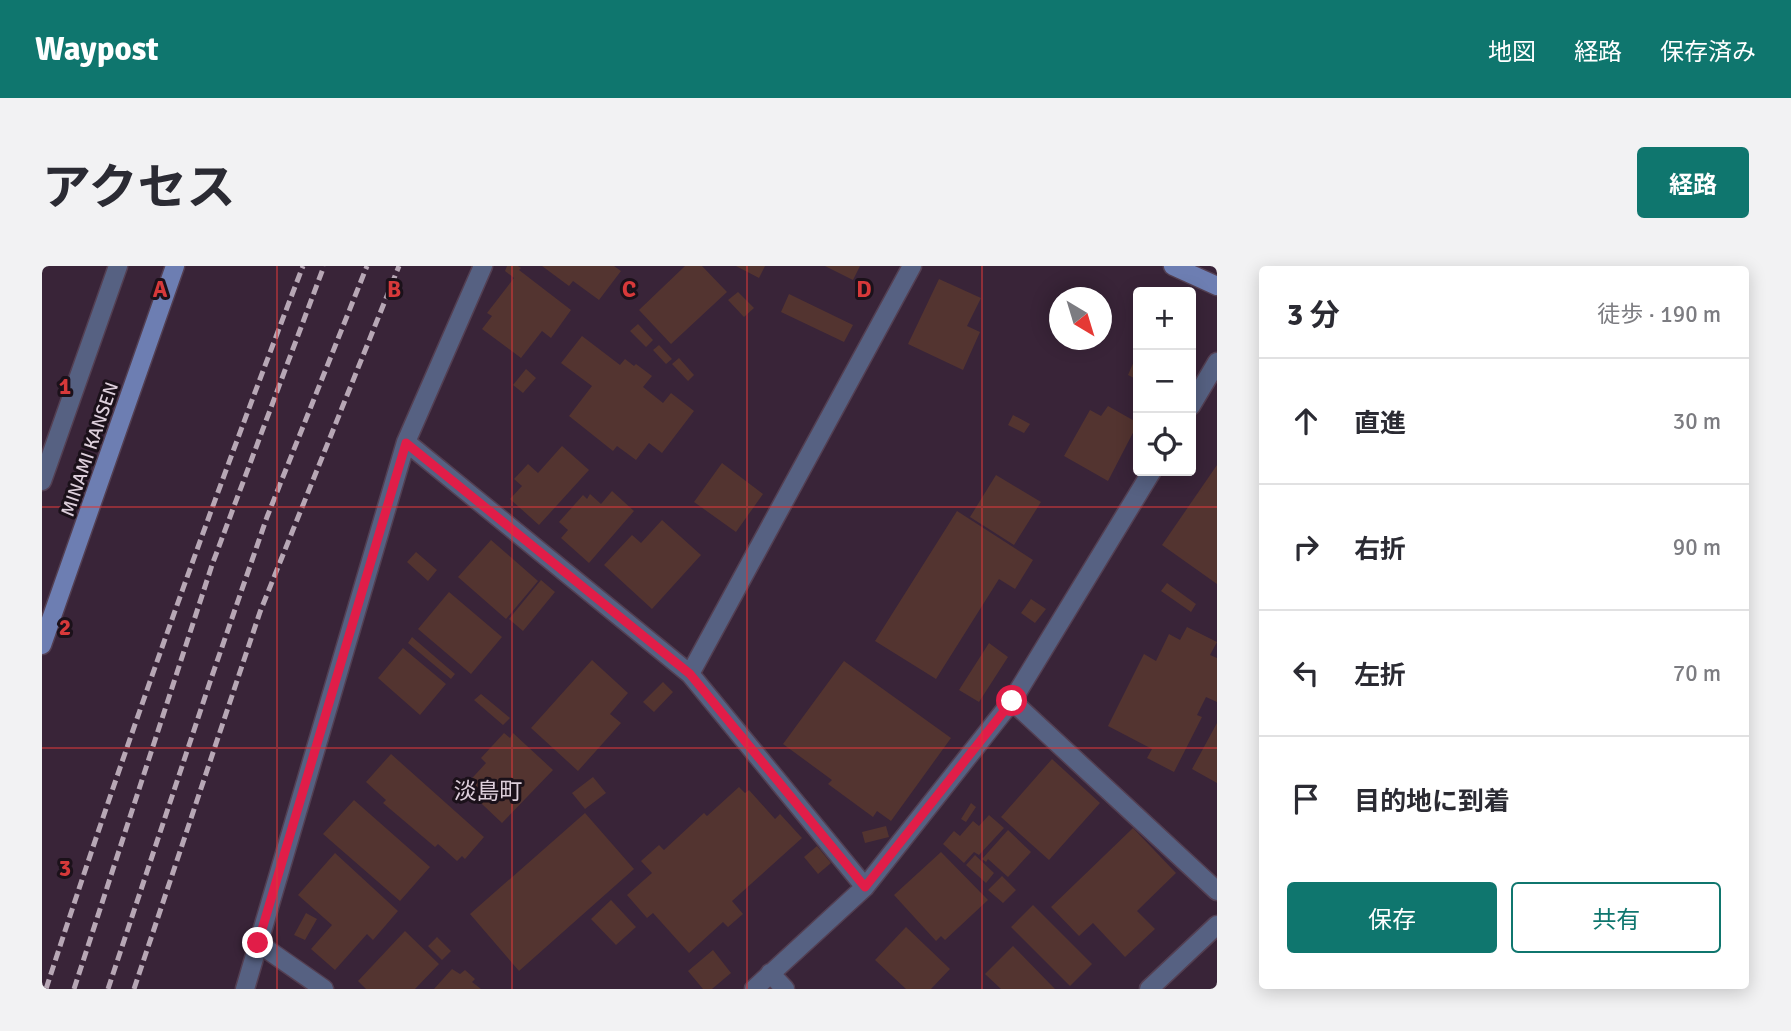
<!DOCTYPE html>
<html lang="ja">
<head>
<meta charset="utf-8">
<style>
	body { margin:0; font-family:Signika,"Noto Sans JP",sans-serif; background:#f2f2f3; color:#2b2b33 }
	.controls { position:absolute; right:21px; top:21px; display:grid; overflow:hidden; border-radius:7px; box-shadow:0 4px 18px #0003 }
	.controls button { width:63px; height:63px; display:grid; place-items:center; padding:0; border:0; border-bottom:2px solid #e1e1e2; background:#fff; color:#2b2b33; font:35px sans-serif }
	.compass { position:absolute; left:1007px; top:21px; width:63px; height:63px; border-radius:50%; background:#fff; box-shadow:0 4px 18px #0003; rotate:142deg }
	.stop { position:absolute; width:21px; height:21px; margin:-16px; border:5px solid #e11d48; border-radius:50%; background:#fff }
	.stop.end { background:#e11d48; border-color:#fff; box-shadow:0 2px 7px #0008 }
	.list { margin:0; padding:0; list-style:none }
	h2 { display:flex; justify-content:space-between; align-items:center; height:91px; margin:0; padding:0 28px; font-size:30px }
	h2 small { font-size:23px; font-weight:400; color:#7c7c81 }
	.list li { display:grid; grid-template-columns:46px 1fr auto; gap:21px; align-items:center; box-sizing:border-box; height:126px; padding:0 28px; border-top:2px solid #e1e1e2 }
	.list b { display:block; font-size:26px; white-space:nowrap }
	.list em { font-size:23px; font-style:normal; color:#7c7c81 }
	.actions { display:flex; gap:14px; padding:21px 28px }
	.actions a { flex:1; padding:16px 0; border:2px solid #0f766e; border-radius:7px; text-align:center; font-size:24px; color:#0f766e }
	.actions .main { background:#0f766e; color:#fff }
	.icon { flex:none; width:38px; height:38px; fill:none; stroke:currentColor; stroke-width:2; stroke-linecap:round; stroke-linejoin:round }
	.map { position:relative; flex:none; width:1175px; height:723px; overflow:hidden; border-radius:7px }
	header { display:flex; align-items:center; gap:42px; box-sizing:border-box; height:98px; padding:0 35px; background:#0f766e; color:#fff }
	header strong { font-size:33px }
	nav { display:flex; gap:38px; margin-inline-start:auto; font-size:24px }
	.intro { display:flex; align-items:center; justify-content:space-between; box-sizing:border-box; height:168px; padding:0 42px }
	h1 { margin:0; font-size:49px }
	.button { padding:18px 32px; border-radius:7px; background:#0f766e; color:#fff; font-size:24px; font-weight:700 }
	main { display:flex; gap:42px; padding:0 42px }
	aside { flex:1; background:#fff; border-radius:7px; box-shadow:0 4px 18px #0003 }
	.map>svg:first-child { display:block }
	.building { fill:#533430 }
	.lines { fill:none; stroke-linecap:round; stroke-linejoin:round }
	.street-casing { stroke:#533f52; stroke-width:21 }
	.secondary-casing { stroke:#533f52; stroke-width:21 }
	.street { stroke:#566182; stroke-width:18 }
	.secondary { stroke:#6d7eb2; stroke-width:18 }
	.rail { stroke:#b7a7b5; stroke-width:5; stroke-dasharray:10 5; stroke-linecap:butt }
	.route { stroke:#e11d48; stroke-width:9 }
	.grid { fill:none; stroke:#d7393a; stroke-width:2; stroke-opacity:0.55 }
	.labels { text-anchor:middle; stroke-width:6; stroke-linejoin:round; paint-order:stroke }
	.street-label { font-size:19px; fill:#ddcfdb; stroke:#1b111a }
	.quarter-label { font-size:23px; fill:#ddcfdb; stroke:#1b111a }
	.grid-label { font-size:23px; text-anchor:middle; font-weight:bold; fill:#d7393a; stroke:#1b111a; stroke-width:6; stroke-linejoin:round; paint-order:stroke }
</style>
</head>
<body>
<header>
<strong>Waypost</strong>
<nav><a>地図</a><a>経路</a><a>保存済み</a></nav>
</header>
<div class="intro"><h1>アクセス</h1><a class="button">経路</a></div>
<main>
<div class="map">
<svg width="1175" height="723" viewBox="0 0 1175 723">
	<rect width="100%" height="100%" fill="#392438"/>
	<path class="building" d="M465 0H476L479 2 477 4 529 44 509 72 500 65 479 92 440 63 450 50 445 47 472 12 463 5Z
		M500 0H572L579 5 557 34 531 15 527 20Z
		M643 0H660L685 26 629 78 597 44Z
		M694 0H723L717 12Z
		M783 0H818L811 14Z
		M897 13 939 32 925 60 938 66 921 104 866 78Z
		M696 26 712 42 702 51 686 34Z
		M747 28 811 59 802 76 739 46Z
		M596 58 611 74 604 81 588 65Z
		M540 70 578 99 583 93 592 100 594 98 610 110 601 121 621 137 629 127 652 145 620 187 607 177 594 194 575 180 571 185 527 150 550 120 519 97Z
		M617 79 630 93 624 98 611 84Z
		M1096 86V114L1086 109Z
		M637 92 652 109 646 115 630 98Z
		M484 103 494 112 481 127 471 119Z
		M1066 140 1096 157 1066 215 1022 190 1048 144 1059 150Z
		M971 149 988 158 982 167 966 159Z
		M520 180 547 204 497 259 468 233 480 220 472 213 486 198 496 207Z
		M680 197 721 228 694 266 652 236Z
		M1175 199V318L1120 279Z
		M954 209 999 236 972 279 928 251Z
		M570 225 592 245 547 297 519 272 526 264 517 256 541 229 545 233 548 228 559 238Z
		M915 245 991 294 973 323 957 313 894 413 833 375Z
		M620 254 659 289 610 343 562 299 590 269 599 277Z
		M449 274 496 315 464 353 416 311Z
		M374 286 395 304 386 315 365 296Z
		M499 314 513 326 481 365 467 353Z
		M1125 317 1154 338 1149 346 1119 325Z
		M407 326 460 371 429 408 376 363Z
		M989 333 1004 343 993 357 979 347Z
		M1145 361 1175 376 1168 389 1175 392V436L1164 431 1155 449 1160 451 1132 506 1105 492 1110 483 1066 460 1102 388 1114 395 1127 368 1138 374Z
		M370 371 413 408 409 413 366 377Z
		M947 377 966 391 937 436 917 424Z
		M361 382 404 418 378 449 336 412Z
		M550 394 586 427 568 448 579 457 536 505 489 462Z
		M802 395 909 472 849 555 835 545 831 551 786 518 790 514 741 478Z
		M621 416 631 426 612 446 601 436Z
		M439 428 468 452 461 459 432 434Z
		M1175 457V517L1150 503Z
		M462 467 468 472 471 467 511 504 460 557 422 521 444 497 439 492Z
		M349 488 442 571 423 593 420 590 415 595 396 578 393 581 341 537 344 534 324 516Z
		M1010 493 1058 537 1007 594 959 551Z
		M551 511 564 527 543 543 530 527Z
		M697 521 703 527 707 524 733 553 738 548 760 572 690 635 701 648 686 661 681 656 647 687 611 647 605 652 585 629 610 607 599 595 617 579 622 584 662 547 665 550Z
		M312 534 388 601 358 635 281 568Z
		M929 537 934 541 924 556 919 553Z
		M543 547 592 603 477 705 428 648Z
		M947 549 962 562 937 589 932 586 922 597 901 578 912 565 918 570 931 555 937 560Z
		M844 560 847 571 823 577 820 566Z
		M1091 562 1134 607 1095 645 1113 663 1083 691 1051 657 1037 670 1009 641Z
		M966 564 989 586 966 611 946 593 944 596 940 593Z
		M775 580 789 597 776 608 762 591Z
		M899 586 946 634 903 674 899 670 894 675 852 629Z
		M293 587 356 645 331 674 325 668 293 704 269 683 290 659 256 629Z
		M933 589 952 607 944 617 924 599Z
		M960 610 974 624 961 637 946 624Z
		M569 634 594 661 574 679 549 653Z
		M991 639 1050 698 1028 720 969 661Z
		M264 647 275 653 263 674 252 669Z
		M864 661 908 703 889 723H864L833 694Z
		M363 665 397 698 373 723H324L316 715Z
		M395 671 409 685 400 694 386 680Z
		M971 680 1013 723H959L943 708Z
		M671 684 689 707 670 723H661L646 705Z
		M410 703 418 708 423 704 433 713 430 716 439 723H392Z"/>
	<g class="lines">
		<g class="street-casing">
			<path id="street" d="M1149 140 1175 96
				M364 176 648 408 823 621
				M0 215 76 0
				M648 408 870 0
				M970 435 1175 625
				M216 677 282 723
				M728 707 743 723
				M203 723 364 176 441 0
				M712 723 823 621 970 435 1110 205
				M1107 723 1175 659"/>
		</g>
		<g class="secondary-casing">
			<path id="secondary" d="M1131 0 1175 20
				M0 379 133 0"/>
		</g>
		<use href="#street" class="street"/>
		<use href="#secondary" class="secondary"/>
		<path class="rail" d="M4 723C83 480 169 239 261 0
			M32 723 170 299 282 0
			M66 723 170 410 225 251 325 0
			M92 723 218 346 357 0"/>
	</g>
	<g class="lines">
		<path class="route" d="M216 677 364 177 648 408 823 621 970 435"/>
	</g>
	<path class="grid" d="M235 0V723M470 0V723M705 0V723M940 0V723M0 241H1175M0 482H1175"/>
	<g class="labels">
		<g class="street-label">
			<text transform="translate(47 183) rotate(-71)" y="7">MINAMI KANSEN</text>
		</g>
		<g class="quarter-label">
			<text x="446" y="533">淡島町</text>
		</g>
	</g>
	<g class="grid-label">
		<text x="118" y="31">A</text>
		<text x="352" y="31">B</text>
		<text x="587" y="31">C</text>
		<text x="822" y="31">D</text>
		<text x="23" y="128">1</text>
		<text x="23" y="369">2</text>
		<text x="23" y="610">3</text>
	</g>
</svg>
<div class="controls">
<button>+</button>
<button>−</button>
<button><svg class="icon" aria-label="locate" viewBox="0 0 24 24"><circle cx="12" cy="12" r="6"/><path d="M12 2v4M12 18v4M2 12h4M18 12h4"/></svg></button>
</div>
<svg class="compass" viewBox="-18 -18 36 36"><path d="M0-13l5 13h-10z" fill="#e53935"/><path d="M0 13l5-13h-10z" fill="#7c7c81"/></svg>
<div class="stop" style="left:970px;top:435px"></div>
<div class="stop end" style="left:216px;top:677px"></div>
</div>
<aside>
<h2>3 分<small>徒歩 · 190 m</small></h2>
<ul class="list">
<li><svg class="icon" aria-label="ahead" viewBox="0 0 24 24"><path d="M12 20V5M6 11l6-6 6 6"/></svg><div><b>直進</b></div><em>30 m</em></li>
<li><svg class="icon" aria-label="right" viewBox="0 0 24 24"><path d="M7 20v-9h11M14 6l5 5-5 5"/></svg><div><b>右折</b></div><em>90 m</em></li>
<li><svg class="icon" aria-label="left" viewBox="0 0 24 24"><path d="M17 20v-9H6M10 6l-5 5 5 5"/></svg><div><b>左折</b></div><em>70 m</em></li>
<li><svg class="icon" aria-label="arrive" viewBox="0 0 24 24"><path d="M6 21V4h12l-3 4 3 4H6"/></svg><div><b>目的地に到着</b></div></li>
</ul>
<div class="actions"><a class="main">保存</a><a>共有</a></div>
</aside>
</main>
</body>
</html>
